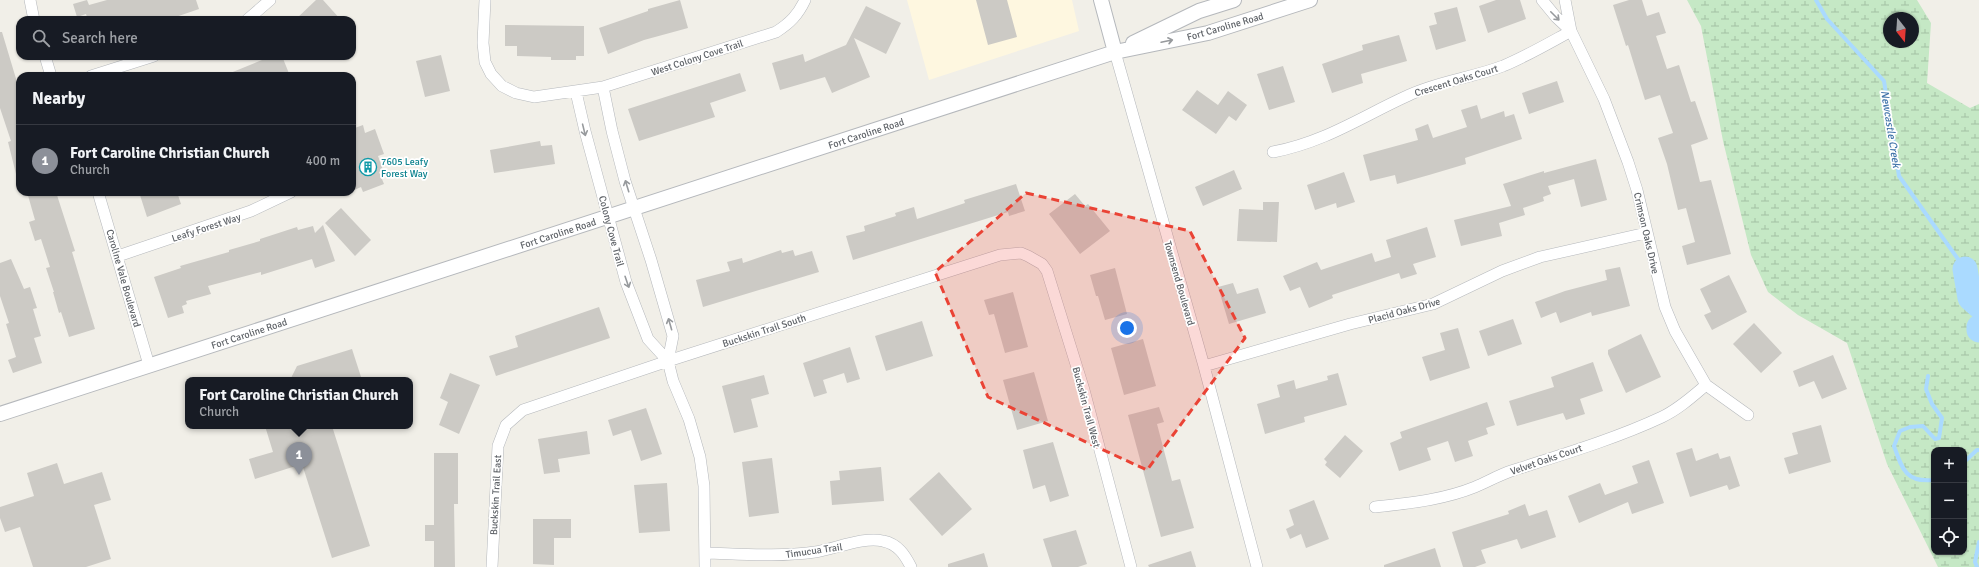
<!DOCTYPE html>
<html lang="en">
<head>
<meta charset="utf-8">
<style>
	body { margin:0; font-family:Signika,sans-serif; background:#242831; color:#f1f3f6 }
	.controls { position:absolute; right:12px; bottom:12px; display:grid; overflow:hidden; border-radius:8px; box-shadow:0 1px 3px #0004 }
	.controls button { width:36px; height:36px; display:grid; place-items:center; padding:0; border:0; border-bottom:1px solid #363941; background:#171b24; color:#f1f3f6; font:20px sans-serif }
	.compass { position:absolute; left:1883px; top:12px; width:36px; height:36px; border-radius:50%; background:#171b24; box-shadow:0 1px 3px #0004; rotate:163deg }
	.you { position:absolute; left:1127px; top:328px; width:14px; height:14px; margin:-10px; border:3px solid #fff; border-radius:50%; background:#1a73e8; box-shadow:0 0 0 6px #1a73e833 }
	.badge { display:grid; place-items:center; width:26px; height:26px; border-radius:50%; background:#8c9099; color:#fff; font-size:13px; font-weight:700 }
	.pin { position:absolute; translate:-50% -33px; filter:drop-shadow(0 1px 2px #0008) }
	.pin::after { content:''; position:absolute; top:21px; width:14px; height:12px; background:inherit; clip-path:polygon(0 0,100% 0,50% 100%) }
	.popup { position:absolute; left:185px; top:377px; width:228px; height:52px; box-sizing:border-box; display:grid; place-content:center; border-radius:8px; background:#171b24; filter:drop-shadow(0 1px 3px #0005); font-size:13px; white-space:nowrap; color:#9ea1a6 }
	.popup b { font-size:15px; color:#f1f3f6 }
	.popup::after { content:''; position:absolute; left:50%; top:100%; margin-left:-8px; border:8px solid transparent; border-top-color:#171b24 }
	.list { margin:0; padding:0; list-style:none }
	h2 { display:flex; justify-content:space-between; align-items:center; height:52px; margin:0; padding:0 16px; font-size:17px }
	h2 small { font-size:13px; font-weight:400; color:#9ea1a6 }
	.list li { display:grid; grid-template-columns:26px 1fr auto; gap:12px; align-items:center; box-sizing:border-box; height:72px; padding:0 16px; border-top:1px solid #363941 }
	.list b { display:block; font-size:15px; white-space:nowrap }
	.list p { margin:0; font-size:13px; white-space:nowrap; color:#9ea1a6 }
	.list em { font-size:13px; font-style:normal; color:#9ea1a6 }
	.icon { flex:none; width:22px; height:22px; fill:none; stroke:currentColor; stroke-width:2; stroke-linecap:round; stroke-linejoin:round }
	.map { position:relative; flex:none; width:1979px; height:567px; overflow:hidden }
	.search { position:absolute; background:#171b24; box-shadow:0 1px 3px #0004; left:16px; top:16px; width:340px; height:44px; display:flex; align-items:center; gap:10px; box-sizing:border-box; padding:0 14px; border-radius:12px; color:#9ea1a6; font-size:15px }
	.panel { position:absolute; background:#171b24; box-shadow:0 1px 3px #0004; left:16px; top:72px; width:340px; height:124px; border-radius:12px }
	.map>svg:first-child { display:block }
	.commercial { fill:#fef7e0 }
	.wetland { fill:url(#wetland-marsh); fill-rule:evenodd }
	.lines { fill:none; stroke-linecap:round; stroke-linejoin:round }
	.stream { stroke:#aadaff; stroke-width:4 }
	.river { stroke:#aadaff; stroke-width:25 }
	.building { fill:#cccac5 }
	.minor-casing { stroke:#b5b8bc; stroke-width:12 }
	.tertiary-casing { stroke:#b5b8bc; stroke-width:16 }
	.minor { stroke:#fff; stroke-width:11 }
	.tertiary { stroke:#fff; stroke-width:14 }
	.oneway { stroke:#979a9d }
	.marked { fill:#ea4335; fill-opacity:0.2; stroke:#ea4335; stroke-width:3; stroke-dasharray:8 5; stroke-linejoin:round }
	.labels { text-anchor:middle; stroke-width:3.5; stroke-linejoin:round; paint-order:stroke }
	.street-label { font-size:10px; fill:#5f6368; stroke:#fff }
	.culture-label { font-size:10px; fill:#0d838f; stroke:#fff; text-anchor:start }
	.water-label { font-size:11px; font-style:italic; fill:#4174aa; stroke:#fff }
</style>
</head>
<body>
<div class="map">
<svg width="1979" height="567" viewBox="0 0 1979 567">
	<defs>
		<pattern id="wetland-marsh" width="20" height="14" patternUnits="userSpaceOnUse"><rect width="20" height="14" fill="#c5e8c5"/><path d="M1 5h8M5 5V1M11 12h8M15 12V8" fill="none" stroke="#a3c0a4"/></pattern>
	</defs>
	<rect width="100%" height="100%" fill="#f1efe8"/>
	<path class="commercial" d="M907 0H1072L1079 31 929 80Z"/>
	<path class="wetland" d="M1687 0H1917L1931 23 1927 83 1970 108 1979 104V567H1938L1887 464 1847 343 1798 315 1768 292 1751 255 1723 141 1701 26ZM1889 18H1913V42H1889ZM1934 450H1964V552H1934Z"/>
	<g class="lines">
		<path class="stream" d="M1816 0 1827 19 1884 81 1899 176 1965 269
			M1928 376 1926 389 1932 404 1942 418 1939 438 1935 439 1923 426 1910 427 1900 431 1894 446C1902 469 1906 483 1934 480
			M1964 462 1977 450H1979
			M1977 567 1975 562 1979 542"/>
		<path class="river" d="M1965 269 1970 298 1979 306
			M1979 327V330"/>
	</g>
	<path class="building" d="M87 0 89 5 107 0H196L199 9 167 20H88L86 14 77 17 73 4Z
		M316 0H323L341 20H295Z
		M680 0 688 28 644 40 608 54 599 28 648 11V9Z
		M976 0H1007L1017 37 988 45Z
		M1496 0H1520L1526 19 1488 33 1479 6Z
		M1629 0H1642L1647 16 1659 12 1666 33 1656 36 1667 69 1679 65 1691 102 1695 101 1708 139 1691 145 1700 182 1711 180 1731 254 1687 265 1682 246 1695 242 1686 208 1678 210 1667 164 1658 138 1673 133 1660 95 1645 100 1628 45 1626 46 1613 5Z
		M866 6 901 23 886 54 854 38 870 77 832 93 825 77 780 90 772 63 803 54 805 62 846 45Z
		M1457 7 1466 41 1436 50 1429 26 1437 24 1434 13Z
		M505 25 584 26V56H576V60H551V57L517 56V46H505Z
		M0 32H2L20 92V174H16L8 142 11 141 0 108Z
		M1399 35 1407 61 1361 74 1363 83 1332 93 1322 64 1363 50 1362 45Z
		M441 55 450 91 425 97 416 61Z
		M260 56H282L290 76H223L262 60Z
		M1283 66 1295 102 1269 110 1257 74Z
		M740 73 746 91 710 103 715 117 639 141 628 109Z
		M1557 81 1564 102 1529 114 1522 93Z
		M1197 90 1218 105 1228 91 1247 105 1236 121 1229 116 1216 134 1182 110Z
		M1477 105 1481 119 1504 111 1505 117 1514 114 1522 139 1465 158 1466 164 1429 175 1397 184 1395 175 1370 181 1363 155 1418 140 1415 129 1428 124 1433 138 1467 127 1461 110Z
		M363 125 365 133 375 129 384 154 378 156 383 170 379 172 384 184 363 192 361 187 352 191V129Z
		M540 141 541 146 552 145 555 164 494 173 490 150Z
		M1596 159 1607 200 1581 207 1574 179 1548 186 1551 194 1543 197 1544 201 1523 208 1525 215 1499 223 1502 236 1461 246 1454 220 1511 206 1503 184 1544 171V173Z
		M1234 170 1242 189 1203 206 1195 187Z
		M1344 172 1355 202 1337 208 1336 203 1315 210 1307 185Z
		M1016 184 1025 211 1009 216 1008 212 853 260 846 236 865 231 864 226 896 216 895 213 914 207 917 219 965 203 964 200Z
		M27 192H56L75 251 72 252 95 329 69 337 61 312 59 313 53 292H54L46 268 50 267 41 239 35 241 29 222 35 220Z
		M139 192H177L181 204 147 217Z
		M1075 194 1085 206 1088 204 1110 231 1080 254 1049 214Z
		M1263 202H1279L1277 242 1237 241 1239 209 1263 210Z
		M341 208 371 240 355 256 325 223Z
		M323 225 335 261 315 268 312 259 261 275V272L208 286 211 294 186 301 187 304 182 306 184 313 168 318 154 277 181 268 180 266 229 252V250L260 241V239L297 227 298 230 313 226 315 233Z
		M1427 227 1436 257 1413 264 1417 274 1401 279 1399 273 1332 295 1333 298 1309 308 1300 287 1290 291 1283 276 1317 262 1321 270 1372 253 1375 262 1391 257 1386 240Z
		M781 250 782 253 793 250 795 256 812 251 819 272 703 307 696 280 730 271 727 262 742 258 743 263Z
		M11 259 24 289 30 287 37 308 33 309 41 336 34 338 42 363 13 373 8 360 16 357 6 324 9 323 0 296V263Z
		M1620 267 1630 306 1592 316 1591 312 1560 323 1556 312 1541 318 1535 302 1565 291 1607 280 1605 270Z
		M1115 268 1127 314 1105 320 1098 296H1096L1090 275Z
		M1729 275 1747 312 1712 330 1704 315 1711 312 1700 289Z
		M1233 283 1237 294 1258 288 1266 313 1229 324 1218 287Z
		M1013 292 1028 347 1005 353 994 314 989 315 984 300Z
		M599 307 610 338 496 376 489 356 518 347 515 336Z
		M1513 319 1522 344 1488 356 1479 331Z
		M922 321 933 356 886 371 875 336Z
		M1754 323 1782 353 1761 373 1733 344Z
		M1458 328 1470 368 1430 381 1422 357 1445 350 1440 333Z
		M1641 334 1661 377 1626 393 1608 354V350Z
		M1143 339 1156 386 1124 395 1111 348Z
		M850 347 860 379 847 383 844 373 823 380 827 393 814 397 803 363Z
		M352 349 362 380H290L297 366Z
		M1833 355 1847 389 1822 399 1814 381 1799 387 1793 371Z
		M1593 362 1603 391 1580 399 1585 414 1566 420 1563 413 1517 426 1509 401 1554 387 1551 377Z
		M1034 372 1048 421 1017 430 1003 380Z
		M450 373 480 385 459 434 439 425 448 402 440 398Z
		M1338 373 1347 405 1304 417 1305 422 1265 434 1257 404 1280 397 1277 385 1294 380 1296 389 1328 380 1327 376Z
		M764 375 769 394 751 399 758 427 734 433 722 386Z
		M1487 402 1495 425 1486 428 1488 434 1468 441 1473 456 1455 462 1448 441 1427 448 1431 460 1399 471 1390 443 1402 438 1400 432Z
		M1159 407 1164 422 1157 424 1172 481 1180 479 1194 528 1161 537 1128 415Z
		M646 408 662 454 641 461 631 430 613 436 608 420Z
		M1821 425 1831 462 1789 474 1784 458 1798 454 1792 433Z
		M265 426H332L370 546 332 558 302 464 255 479 249 459 273 452Z
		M587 431 590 454 558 459 560 472 544 474 538 439Z
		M1345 435 1363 451 1340 478 1325 465 1327 462 1324 459Z
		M1053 442 1069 496 1050 502 1045 485 1033 489 1023 450Z
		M1692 448 1696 461 1718 453 1720 459 1730 456 1740 486 1729 490 1727 485 1690 497 1676 453Z
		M434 453H458V504H454L455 567H434V541H425V525H434Z
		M772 458 779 513 749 517 742 462Z
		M1649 460 1664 503 1632 514 1628 502 1579 523 1568 496 1600 483 1605 495 1638 483 1632 466Z
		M57 463 64 484 102 472 111 500 94 505 111 559 86 567H33L20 527 5 532 0 518V507L34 496 27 473Z
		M881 467 884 501 832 505 830 481 840 480 839 471Z
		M939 472 972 509 942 536 909 499Z
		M667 483 670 531 639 533 634 485Z
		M1314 500 1329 539 1306 548 1301 534 1290 539 1286 529 1294 525 1289 510Z
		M1525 504 1529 516 1547 510 1556 537 1521 549 1517 539 1481 550 1486 563 1475 567H1463L1452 532 1509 514 1508 511Z
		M533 519H571V538H554V565L533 564Z
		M1076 530 1087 564 1078 567H1052L1043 539Z
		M1435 548 1441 567H1384V565Z
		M1191 551 1196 567H1149L1148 565Z
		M984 553 988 567H948V564Z"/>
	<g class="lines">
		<g class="minor-casing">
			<path id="minor" d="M30 0 34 20
				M485 0 483 43 485 62 491 74 502 86 516 93 534 97 603 87 776 32C790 23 798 15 805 0
				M1542 0 1556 17 1571 31
				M1565 0 1571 31 1604 99 1628 162 1637 190 1665 307 1675 331 1706 385 1748 415
				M247 20 270 0
				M1115 52 1204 366 1257 567
				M45 56 51 76
				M91 76 154 56
				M603 87 612 131 625 181 651 260 673 336 668 361
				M576 92 585 131 626 282 648 339 668 361 673 381 689 419 700 457 704 486 705 567
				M1273 152C1325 142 1361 117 1407 96 1438 81 1472 78 1503 66 1527 56 1549 43 1571 31
				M98 192 149 365
				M118 256 251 211 291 192
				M1204 366 1350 324 1433 304 1502 271 1540 257 1646 233
				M1375 507C1409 503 1443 500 1475 487 1487 482 1499 475 1511 471 1561 455 1615 439 1662 417 1679 409 1693 396 1706 385
				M705 553C742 554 779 557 815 552 835 549 864 536 883 541 898 544 905 555 911 567
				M492 567 498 446 506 425 523 410 668 361 1000 255 1021 253 1028 256 1042 264 1047 271 1084 390 1131 567"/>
		</g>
		<g class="tertiary-casing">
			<path id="tertiary" d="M1101 0 1115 52
				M1133 43 1199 11 1234 0
				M0 414 1115 52 1208 33 1310 0"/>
		</g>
		<use href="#minor" class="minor"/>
		<use href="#tertiary" class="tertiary"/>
	</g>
	<defs><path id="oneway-shaft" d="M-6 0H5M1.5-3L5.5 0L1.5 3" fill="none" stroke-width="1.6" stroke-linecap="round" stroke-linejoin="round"/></defs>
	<g class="oneway">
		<use href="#oneway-shaft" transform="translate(1555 16) rotate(45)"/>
		<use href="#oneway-shaft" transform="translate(1167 41) rotate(-12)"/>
		<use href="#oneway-shaft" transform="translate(584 130) rotate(76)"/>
		<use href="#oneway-shaft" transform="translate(627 186) rotate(-107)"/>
		<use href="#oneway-shaft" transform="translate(627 282) rotate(71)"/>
		<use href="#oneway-shaft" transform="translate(670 324) rotate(-106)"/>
	</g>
	<path class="marked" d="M1026 193 1190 231 1245 338 1147 470 988 397 935 272Z"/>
	<defs>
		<g id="building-ring" transform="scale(0.9)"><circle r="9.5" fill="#fff" stroke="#0f9aa8" stroke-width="1.5"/><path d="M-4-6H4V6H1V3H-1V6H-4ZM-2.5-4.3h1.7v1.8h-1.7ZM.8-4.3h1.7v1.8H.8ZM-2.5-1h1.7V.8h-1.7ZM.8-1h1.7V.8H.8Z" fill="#0f9aa8"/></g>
	</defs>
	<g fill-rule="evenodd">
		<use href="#building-ring" x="368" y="167"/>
	</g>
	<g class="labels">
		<g class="street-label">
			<text transform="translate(1225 26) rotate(-16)" y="4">Fort Caroline Road</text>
			<text transform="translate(697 57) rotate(-18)" y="4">West Colony Cove Trail</text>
			<text transform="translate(1456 80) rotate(-17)" y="4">Crescent Oaks Court</text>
			<text transform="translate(866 133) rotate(-18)" y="4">Fort Caroline Road</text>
			<text transform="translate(206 227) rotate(-18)" y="4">Leafy Forest Way</text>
			<text transform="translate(612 231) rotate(75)" y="4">Colony Cove Trail</text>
			<text transform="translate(558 233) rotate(-18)" y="4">Fort Caroline Road</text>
			<text transform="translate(1647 233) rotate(77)" y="4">Crimson Oaks Drive</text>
			<text transform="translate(124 278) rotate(74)" y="4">Caroline Vale Boulevard</text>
			<text transform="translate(1180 283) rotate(74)" y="4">Townsend Boulevard</text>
			<text transform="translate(1404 310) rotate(-15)" y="4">Placid Oaks Drive</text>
			<text transform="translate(764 330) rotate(-18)" y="4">Buckskin Trail South</text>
			<text transform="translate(249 333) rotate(-18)" y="4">Fort Caroline Road</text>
			<text transform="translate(1087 407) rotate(75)" y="4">Buckskin Trail West</text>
			<text transform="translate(1546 459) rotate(-19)" y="4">Velvet Oaks Court</text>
			<text transform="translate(495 495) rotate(-87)" y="4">Buckskin Trail East</text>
			<text transform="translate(814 550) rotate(-8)" y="4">Timucua Trail</text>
		</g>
		<g class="culture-label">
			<text x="381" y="165">7605 Leafy<tspan x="381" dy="12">Forest Way</tspan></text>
		</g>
		<g class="water-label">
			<text transform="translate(1891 129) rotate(81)" y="4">Newcastle Creek</text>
		</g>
	</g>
</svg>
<div class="controls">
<button>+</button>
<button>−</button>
<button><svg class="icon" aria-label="locate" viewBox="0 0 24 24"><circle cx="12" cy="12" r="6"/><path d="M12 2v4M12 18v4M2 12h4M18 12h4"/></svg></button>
</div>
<svg class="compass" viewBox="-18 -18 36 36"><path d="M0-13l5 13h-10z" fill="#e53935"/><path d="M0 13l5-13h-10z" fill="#9ea1a6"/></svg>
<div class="you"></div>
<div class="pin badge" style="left:299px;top:475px">1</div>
<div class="popup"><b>Fort Caroline Christian Church</b>Church</div>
<div class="search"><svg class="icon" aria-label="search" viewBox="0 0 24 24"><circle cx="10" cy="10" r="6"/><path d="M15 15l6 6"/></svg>Search here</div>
<section class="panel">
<h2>Nearby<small></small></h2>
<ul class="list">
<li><span class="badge">1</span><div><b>Fort Caroline Christian Church</b><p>Church</p></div><em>400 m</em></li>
</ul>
</section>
</div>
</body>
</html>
